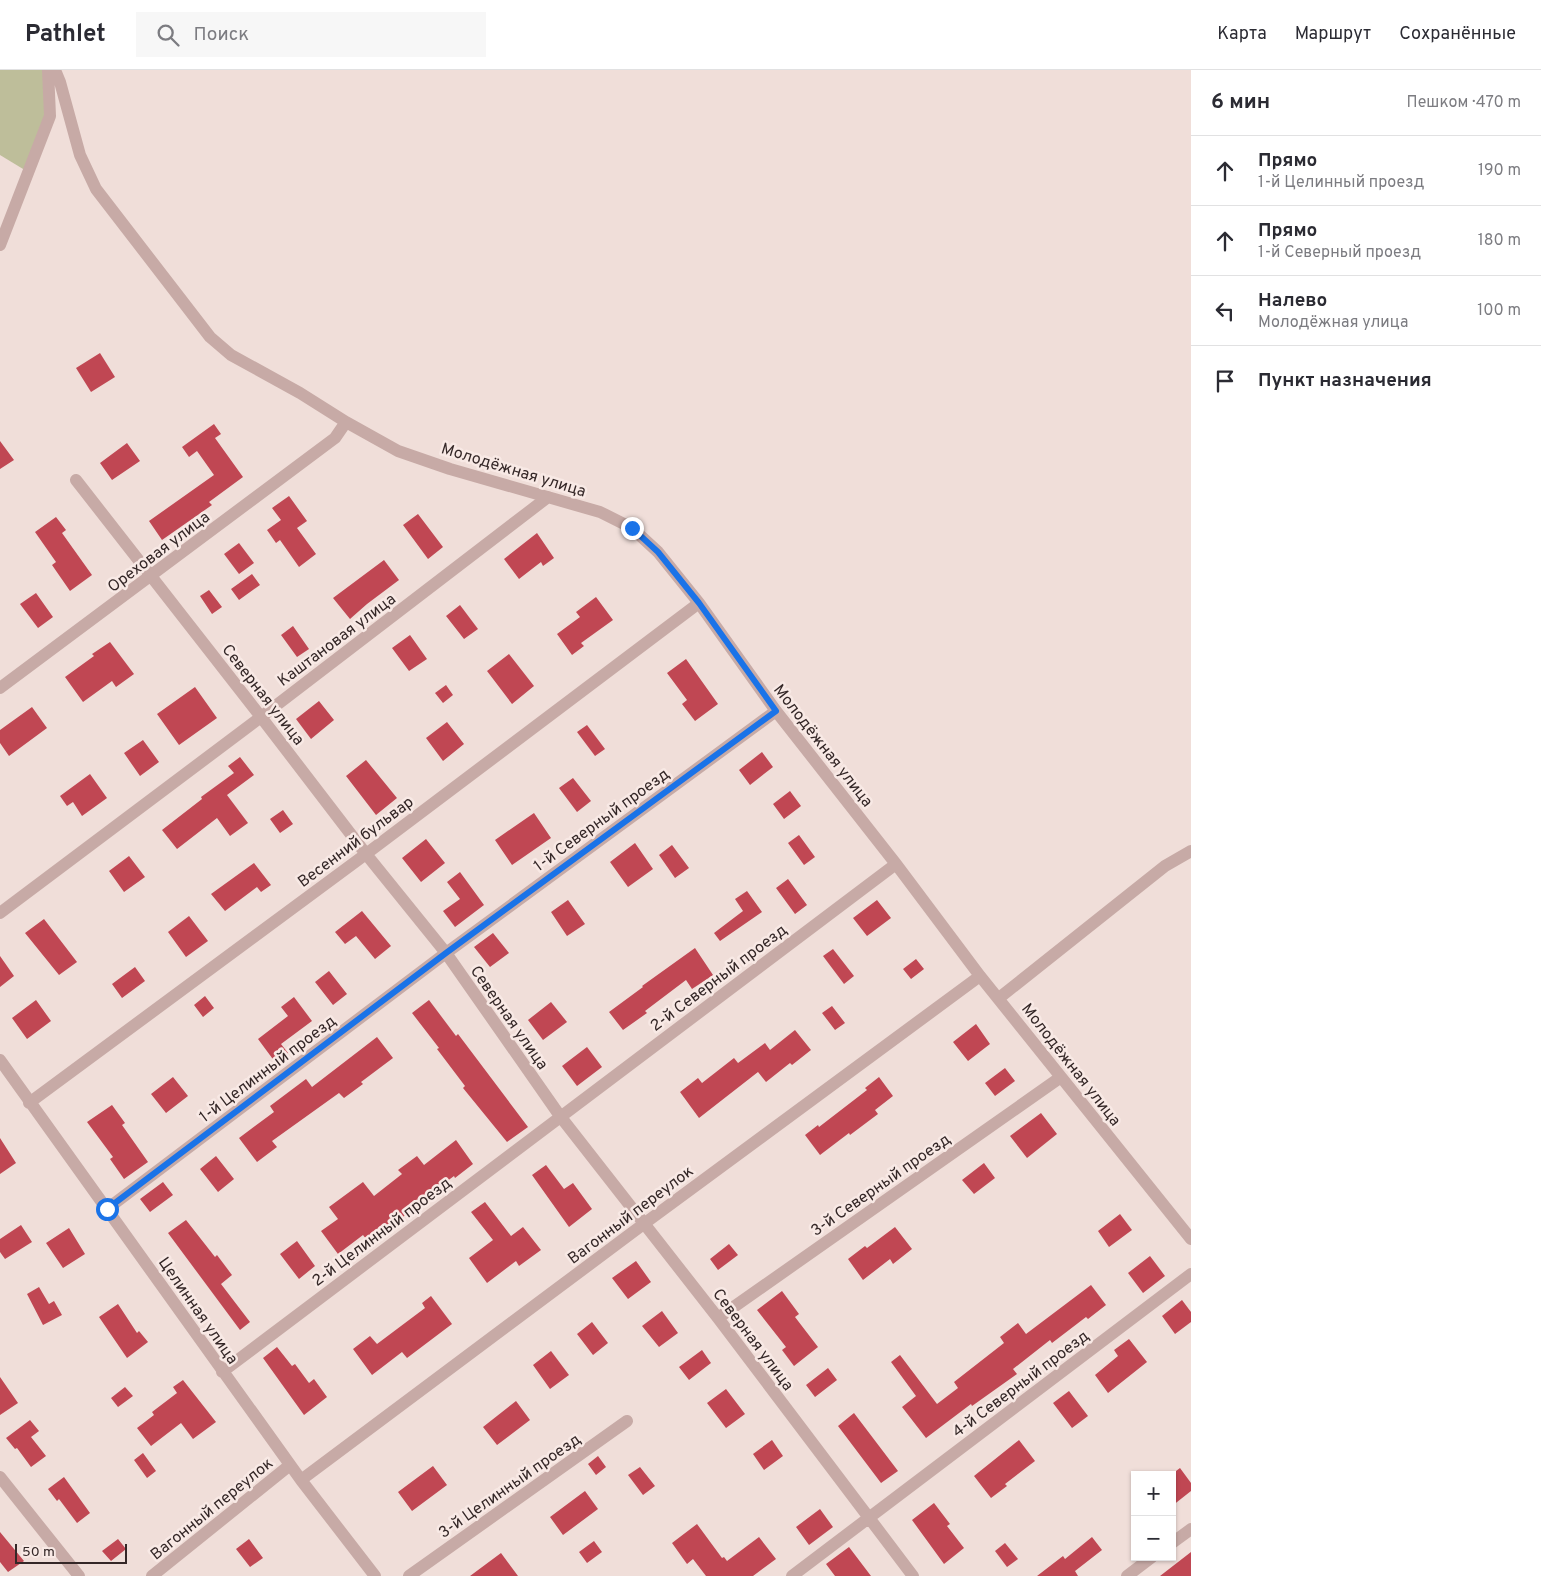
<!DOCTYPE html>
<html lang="ru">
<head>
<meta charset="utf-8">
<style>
	body { margin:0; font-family:Overpass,sans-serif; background:#f7f7f7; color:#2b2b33 }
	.controls { position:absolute; right:15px; bottom:15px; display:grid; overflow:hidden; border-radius:0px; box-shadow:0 1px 4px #0004 }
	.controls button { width:45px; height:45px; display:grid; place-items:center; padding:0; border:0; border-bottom:1px solid #e1e1e2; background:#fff; color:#2b2b33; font:25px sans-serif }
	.scale { position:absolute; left:15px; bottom:12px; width:112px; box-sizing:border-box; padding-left:5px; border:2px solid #342727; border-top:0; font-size:14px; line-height:18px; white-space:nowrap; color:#342727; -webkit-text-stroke:4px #f8e9e5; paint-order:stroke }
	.stop { position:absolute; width:15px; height:15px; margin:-11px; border:4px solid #1a73e8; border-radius:50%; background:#fff }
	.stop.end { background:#1a73e8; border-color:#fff; box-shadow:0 1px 5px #0008 }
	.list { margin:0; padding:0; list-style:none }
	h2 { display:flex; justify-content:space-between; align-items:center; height:65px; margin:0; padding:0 20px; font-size:21px }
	h2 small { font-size:16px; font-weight:400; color:#7c7c81 }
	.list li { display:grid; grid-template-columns:32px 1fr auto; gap:15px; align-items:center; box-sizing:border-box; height:70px; padding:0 20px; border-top:1px solid #e1e1e2 }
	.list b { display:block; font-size:19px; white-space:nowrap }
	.list p { margin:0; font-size:16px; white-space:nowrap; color:#7c7c81 }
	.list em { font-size:16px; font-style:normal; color:#7c7c81 }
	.icon { flex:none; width:28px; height:28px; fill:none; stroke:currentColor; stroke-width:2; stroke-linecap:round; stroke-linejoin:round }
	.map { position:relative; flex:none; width:1191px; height:1506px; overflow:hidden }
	header { display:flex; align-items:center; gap:30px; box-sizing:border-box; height:70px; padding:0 25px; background:#fff; border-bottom:1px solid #e1e1e2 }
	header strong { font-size:24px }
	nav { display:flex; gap:28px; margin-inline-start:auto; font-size:18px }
	.search { width:350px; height:45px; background:#f7f7f7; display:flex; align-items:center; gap:12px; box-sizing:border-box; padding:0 18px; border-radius:0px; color:#7c7c81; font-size:19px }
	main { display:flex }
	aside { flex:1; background:#fff }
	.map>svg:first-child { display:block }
	.green { fill:#bebe9a }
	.building { fill:#c04753 }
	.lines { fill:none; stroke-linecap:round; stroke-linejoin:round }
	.street { stroke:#c7aaa6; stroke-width:12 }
	.route { stroke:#1a73e8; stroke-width:6 }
	.labels { text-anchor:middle; stroke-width:5; stroke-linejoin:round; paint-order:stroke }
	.street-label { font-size:16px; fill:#342727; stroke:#f8e9e5 }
</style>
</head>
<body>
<header>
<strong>Pathlet</strong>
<div class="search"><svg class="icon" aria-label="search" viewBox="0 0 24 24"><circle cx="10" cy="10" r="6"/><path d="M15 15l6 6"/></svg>Поиск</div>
<nav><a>Карта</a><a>Маршрут</a><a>Сохранённые</a></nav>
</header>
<main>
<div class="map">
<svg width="1191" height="1506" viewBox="0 0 1191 1506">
	<rect width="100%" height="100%" fill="#f0ded9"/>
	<path class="green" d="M0 0H48L50 46 28 102 0 85Z"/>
	<path class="building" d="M100 283 115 307 91 322 76 298Z
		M214 354 221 364 215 368 243 407 209 432 212 435 162 470 149 451 214 405 197 381 189 387 182 377Z
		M0 371 14 390 0 399Z
		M127 373 140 391 112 410 100 393Z
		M289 426 307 451 297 458 316 484 299 497 280 470 276 473 267 460 281 450 272 438Z
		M418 444 443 477 428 489 403 455Z
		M56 447 66 460 62 463 92 505 70 521 52 495 56 492 35 462Z
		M537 463 554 488 543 496 541 492 519 509 504 489Z
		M239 473 254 493 239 504 224 484Z
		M384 490 399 510 367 534 350 549 333 528Z
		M252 504 260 515 239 530 231 519Z
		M209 520 222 537 212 544 200 526Z
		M36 523 53 547 38 558 20 534Z
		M596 527 613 550 581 573 584 576 572 585 557 564 580 547 576 542Z
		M460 535 478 559 464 569 446 546Z
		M293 556 309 579 297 587 281 565Z
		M410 565 427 589 409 601 392 578Z
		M110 572 134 604 116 617 112 611 83 632 65 607 94 586 92 584Z
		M509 584 534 616 512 634 487 601Z
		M686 589 718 634 695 651 682 634 687 630 667 603Z
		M446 615 453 625 443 633 435 623Z
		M195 617 217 648 179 675 157 644Z
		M319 631 334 650 311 669 296 649Z
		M32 637 47 658 9 686 0 673V660Z
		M447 652 464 674 443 691 426 668Z
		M587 655 605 679 595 686 577 662Z
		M143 670 159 692 140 706 124 683Z
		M762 682 773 697 750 715 739 700Z
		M240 687 254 705 227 725 248 753 230 766 217 748 177 779 162 760 202 729 201 727 234 703 228 696Z
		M366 690 397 728 376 745 346 706Z
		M90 704 107 728 82 746 73 732 67 736 60 726Z
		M573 708 591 731 577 742 559 718Z
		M790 721 801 736 784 749 773 734Z
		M283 740 293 754 280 763 270 749Z
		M534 743 551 768 512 795 495 770Z
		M799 765 815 787 804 795 788 773Z
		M426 769 445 793 421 812 402 788Z
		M635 773 653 799 628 817 610 792Z
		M672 775 689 798 675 808 659 785Z
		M129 786 145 807 124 822 109 801Z
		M254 793 271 815 261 822 257 817 225 841 211 824Z
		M460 802 484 835 455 857 443 841 460 829 447 812Z
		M788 809 807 835 795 844 776 818Z
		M747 821 762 842 720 871 714 863 743 841 735 829Z
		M568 830 585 854 567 866 551 842Z
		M877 830 891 848 867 866 853 848Z
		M362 841 391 876 375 889 356 866 345 874 335 862Z
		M189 846 208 871 186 887 168 862Z
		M44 849 77 892 59 905 25 863Z
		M493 863 509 883 490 897 474 877Z
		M695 878 713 905 692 919 686 910 645 941 647 943 623 960 609 942 643 917 642 916Z
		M833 879 854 906 844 914 823 886Z
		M0 886 14 906 0 917Z
		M916 889 924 899 911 909 903 899Z
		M135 897 145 911 122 928 112 914Z
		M329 901 347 924 333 935 315 912Z
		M205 926 214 938 203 947 194 935Z
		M294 927 312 951 281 974 288 983 275 992 258 969 288 946 281 937Z
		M36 930 51 951 27 969 12 948Z
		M429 930 456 966 458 964 528 1057 507 1072 463 1018 465 1016 437 979 439 978 412 943Z
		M551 932 567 952 543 970 528 950Z
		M832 936 845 953 835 960 822 943Z
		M976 954 990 974 968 991 953 972Z
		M795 960 811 980 792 995 790 993 766 1012 758 1002 699 1048 680 1022 698 1008 702 1013 734 988 738 993 765 973 770 980Z
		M377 967 393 988 361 1012 363 1014 344 1028 339 1023 272 1071 277 1077 257 1092 239 1068 274 1042 270 1036 306 1009 312 1017Z
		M587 977 602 997 577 1016 562 996Z
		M1005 998 1015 1011 995 1026 985 1013Z
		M173 1007 188 1026 166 1043 151 1024Z
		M879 1007 893 1026 875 1040 878 1044 850 1065 849 1063 820 1085 805 1065 818 1055 819 1057 867 1020 865 1018Z
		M112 1035 125 1053 122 1055 148 1092 124 1109 110 1089 113 1087 87 1052Z
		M1041 1043 1057 1064 1027 1088 1010 1066Z
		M0 1068 16 1093 0 1104Z
		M456 1070 473 1094 455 1108 454 1106 407 1141 408 1143 369 1173 363 1165 338 1184 321 1161 338 1149 329 1137 363 1112 374 1126 402 1104 398 1100 417 1086 424 1095Z
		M216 1086 234 1109 218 1122 200 1099Z
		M984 1093 995 1108 974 1124 962 1110Z
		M546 1095 564 1119 573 1113 592 1139 569 1157 532 1105Z
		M163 1112 173 1125 150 1142 140 1129Z
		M485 1132 511 1166 523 1157 541 1180 519 1196 516 1191 487 1213 469 1188 493 1170 471 1142Z
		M1120 1144 1132 1160 1109 1177 1098 1161Z
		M186 1150 215 1187 217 1185 232 1205 221 1214 250 1252 240 1260 168 1163Z
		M21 1155 32 1172 5 1189 0 1182V1169Z
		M895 1157 912 1179 893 1194 890 1189 863 1210 848 1189 865 1176 867 1178Z
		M69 1158 85 1184 63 1198 46 1173Z
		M297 1171 315 1196 299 1209 280 1184Z
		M729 1174 738 1185 718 1200 710 1189Z
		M1150 1186 1165 1206 1143 1223 1128 1203Z
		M636 1191 651 1212 628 1229 612 1208Z
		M1091 1215 1106 1235 1088 1249 1086 1247 1052 1273 1050 1270 1013 1299 1017 1304 972 1336 971 1334 926 1368 902 1337 916 1326 891 1292 900 1285 937 1334 958 1318 954 1312 1004 1273 1000 1267 1018 1253 1026 1264Z
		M39 1217 49 1234 54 1231 62 1245 43 1255 27 1224Z
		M782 1221 799 1244 795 1247 818 1277 794 1296 782 1280 786 1277 757 1240Z
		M431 1226 452 1254 407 1288 402 1282 372 1305 353 1279 370 1266 377 1274 425 1238 422 1233Z
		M1182 1230 1191 1242V1252L1175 1264 1162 1246Z
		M118 1234 137 1263 139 1261 148 1272 127 1288 99 1247Z
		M662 1241 678 1263 659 1277 642 1256Z
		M592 1252 608 1273 593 1285 577 1264Z
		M1129 1269 1147 1292 1108 1323 1095 1305 1118 1286 1114 1280Z
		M277 1277 292 1296 295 1294 309 1313 314 1309 327 1327 304 1345 263 1288Z
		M702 1280 711 1293 689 1310 679 1297Z
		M551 1281 569 1305 550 1319 533 1295Z
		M828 1298 837 1310 815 1327 806 1315Z
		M0 1307 18 1333 0 1345Z
		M183 1310 216 1352 193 1369 181 1353 151 1376 137 1358 154 1345 152 1342 177 1323 173 1317Z
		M125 1317 133 1326 118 1337 111 1328Z
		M726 1319 745 1344 726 1358 707 1333Z
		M1069 1321 1088 1346 1072 1358 1053 1333Z
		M516 1331 530 1350 497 1375 483 1357Z
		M854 1343 898 1401 881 1413 838 1356Z
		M30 1350 39 1361 31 1367 46 1386 31 1397 17 1378 15 1379 6 1368Z
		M772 1370 783 1386 764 1400 753 1384Z
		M1019 1370 1035 1391 1005 1414 1007 1416 991 1428 974 1406Z
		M143 1383 156 1401 147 1408 134 1390Z
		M598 1386 606 1397 596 1405 588 1394Z
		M433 1396 447 1415 412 1441 398 1422Z
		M640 1397 655 1416 643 1425 628 1405Z
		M1180 1398 1191 1413V1421L1172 1436V1404Z
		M64 1407 90 1443 77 1453 59 1429 57 1431 48 1419Z
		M585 1421 598 1439 563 1465 550 1447Z
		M934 1433 950 1454 947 1456 964 1478 944 1494 912 1450Z
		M820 1439 833 1457 809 1475 796 1457Z
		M697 1454 722 1488 724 1487 727 1491 759 1467 776 1489 753 1506H706L693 1489 687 1494 672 1473Z
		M0 1462 24 1491 8 1502 0 1492Z
		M1092 1467 1102 1480 1075 1501 1078 1506H1037L1063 1486 1065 1489Z
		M118 1469 126 1479 111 1491 102 1481Z
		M249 1469 263 1488 250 1497 236 1479Z
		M594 1471 602 1482 587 1493 579 1482Z
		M1005 1473 1018 1489 1007 1497 995 1481Z
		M849 1477 871 1506H835L826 1494Z
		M1191 1482V1506H1160Z
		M501 1483 518 1506H470Z"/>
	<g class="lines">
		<path class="street" d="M55 0 60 12 80 85 96 119 210 267 231 285 300 323 346 352
			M0 175 50 46 48 0
			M76 410 261 647 366 784 446 883 560 1046 718 1248 913 1506
			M0 618 335 368 346 352 398 381 450 399 600 442 632 458 658 482 699 533 776 641 896 794 980 906 1191 1169
			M0 843 261 647 548 427
			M999 928 1165 796 1191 781
			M0 990 301 1410 375 1506
			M29 1033 366 784 699 533
			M107 1139 446 883 776 641
			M718 1248 1061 1007
			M222 1302 896 794
			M0 1407 79 1506
			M301 1410 645 1153 980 906
			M1172 1473 1191 1459
			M152 1506 290 1395
			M409 1506 627 1351
			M792 1506 1191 1204
			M1127 1506 1152 1487"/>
	</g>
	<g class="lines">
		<path class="route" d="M107 1139 446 883 776 641 699 533 658 482 632 458"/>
	</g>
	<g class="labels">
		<g class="street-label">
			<text transform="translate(514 399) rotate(17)" y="6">Молодёжная улица</text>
			<text transform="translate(158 481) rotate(-37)" y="6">Ореховая улица</text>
			<text transform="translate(336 569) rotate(-37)" y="6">Каштановая улица</text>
			<text transform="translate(264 624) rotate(52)" y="6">Северная улица</text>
			<text transform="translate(824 675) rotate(52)" y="6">Молодёжная улица</text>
			<text transform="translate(601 749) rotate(-36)" y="6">1-й Северный проезд</text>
			<text transform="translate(355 771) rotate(-37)" y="6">Весенний бульвар</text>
			<text transform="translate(718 907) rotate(-37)" y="6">2-й Северный проезд</text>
			<text transform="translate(510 947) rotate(55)" y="6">Северная улица</text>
			<text transform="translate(1072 994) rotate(52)" y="6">Молодёжная улица</text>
			<text transform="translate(267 998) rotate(-37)" y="6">1-й Целинный проезд</text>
			<text transform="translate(880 1114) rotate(-35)" y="6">3-й Северный проезд</text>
			<text transform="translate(630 1144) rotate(-37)" y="6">Вагонный переулок</text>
			<text transform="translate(381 1161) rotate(-37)" y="6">2-й Целинный проезд</text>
			<text transform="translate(199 1240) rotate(55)" y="6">Целинная улица</text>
			<text transform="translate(754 1269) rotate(53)" y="6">Северная улица</text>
			<text transform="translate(1020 1313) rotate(-37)" y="6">4-й Северный проезд</text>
			<text transform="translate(509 1415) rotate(-35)" y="6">3-й Целинный проезд</text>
			<text transform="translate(211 1438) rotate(-39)" y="6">Вагонный переулок</text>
		</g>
	</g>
</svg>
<div class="controls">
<button>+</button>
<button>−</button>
</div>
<div class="scale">50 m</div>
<div class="stop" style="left:107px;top:1139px"></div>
<div class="stop end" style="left:632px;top:458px"></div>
</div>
<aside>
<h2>6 мин<small>Пешком · 470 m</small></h2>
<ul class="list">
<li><svg class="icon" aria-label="ahead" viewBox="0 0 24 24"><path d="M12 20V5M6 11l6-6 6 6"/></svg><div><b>Прямо</b><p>1-й Целинный проезд</p></div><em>190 m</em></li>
<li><svg class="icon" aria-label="ahead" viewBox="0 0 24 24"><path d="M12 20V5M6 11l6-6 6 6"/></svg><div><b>Прямо</b><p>1-й Северный проезд</p></div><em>180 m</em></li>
<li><svg class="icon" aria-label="left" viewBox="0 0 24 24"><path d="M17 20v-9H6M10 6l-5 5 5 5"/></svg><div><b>Налево</b><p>Молодёжная улица</p></div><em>100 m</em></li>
<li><svg class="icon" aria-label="arrive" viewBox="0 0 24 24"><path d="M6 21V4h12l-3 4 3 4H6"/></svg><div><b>Пункт назначения</b></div></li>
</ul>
</aside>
</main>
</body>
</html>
